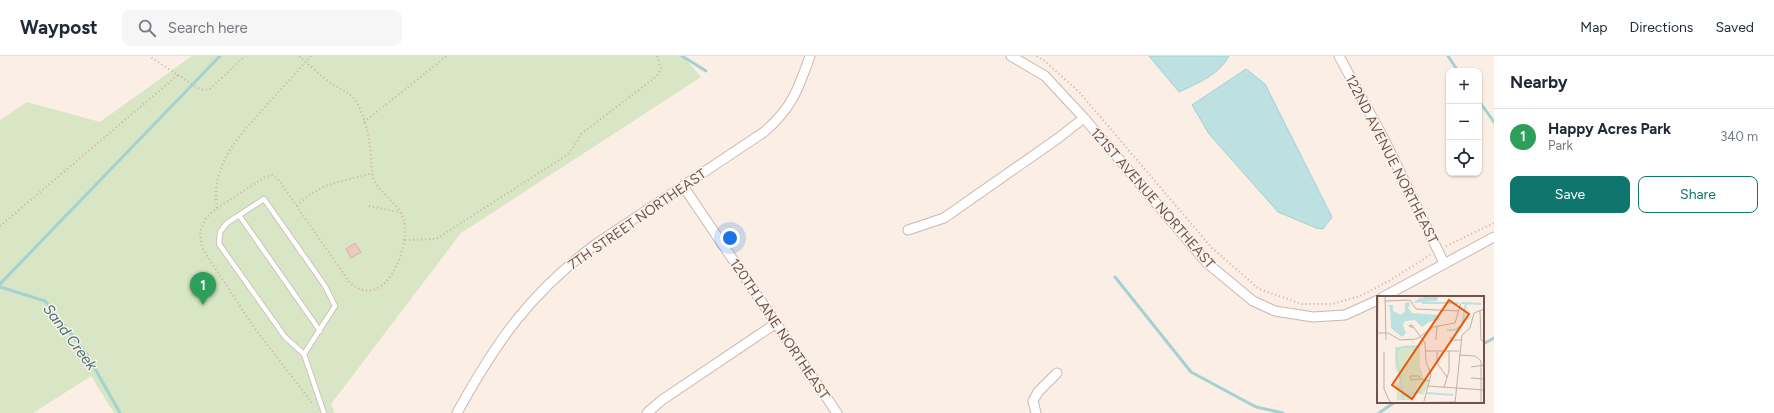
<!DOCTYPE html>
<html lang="en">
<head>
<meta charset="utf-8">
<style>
	body { margin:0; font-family:Figtree,sans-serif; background:#f6f6f7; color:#1f2937 }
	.controls { position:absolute; right:12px; top:12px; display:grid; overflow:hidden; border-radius:8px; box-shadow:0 1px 3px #0004 }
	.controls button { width:36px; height:36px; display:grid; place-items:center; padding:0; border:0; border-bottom:1px solid #e0e1e3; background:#fff; color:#1f2937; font:20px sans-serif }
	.you { position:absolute; left:730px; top:182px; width:14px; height:14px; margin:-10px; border:3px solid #fff; border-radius:50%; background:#1a73e8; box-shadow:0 0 0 6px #1a73e833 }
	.badge { display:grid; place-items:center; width:26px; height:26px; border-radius:50%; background:#0f766e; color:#fff; font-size:13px; font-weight:700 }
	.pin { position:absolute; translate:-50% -33px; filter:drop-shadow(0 1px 2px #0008) }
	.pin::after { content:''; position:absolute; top:21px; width:14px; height:12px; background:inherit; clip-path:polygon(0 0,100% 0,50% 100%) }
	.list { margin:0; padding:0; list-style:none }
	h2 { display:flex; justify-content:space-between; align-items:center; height:52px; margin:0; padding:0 16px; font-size:17px }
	h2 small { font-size:13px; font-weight:400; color:#747a83 }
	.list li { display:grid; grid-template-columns:26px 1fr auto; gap:12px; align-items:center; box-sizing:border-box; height:56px; padding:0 16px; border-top:1px solid #e0e1e3 }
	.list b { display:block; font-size:15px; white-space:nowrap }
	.list p { margin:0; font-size:13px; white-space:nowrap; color:#747a83 }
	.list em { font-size:13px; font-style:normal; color:#747a83 }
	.actions { display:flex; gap:8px; padding:12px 16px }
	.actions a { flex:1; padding:9px 0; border:1px solid #0f766e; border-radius:8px; text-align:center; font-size:14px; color:#0f766e }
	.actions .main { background:#0f766e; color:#fff }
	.icon { flex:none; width:22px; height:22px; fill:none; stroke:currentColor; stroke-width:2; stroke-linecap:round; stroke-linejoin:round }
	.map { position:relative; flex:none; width:1494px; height:357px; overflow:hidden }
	header { display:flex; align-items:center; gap:24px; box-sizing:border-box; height:56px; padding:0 20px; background:#fff; border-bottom:1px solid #e0e1e3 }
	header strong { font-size:19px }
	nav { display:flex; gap:22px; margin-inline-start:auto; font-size:14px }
	.search { width:280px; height:36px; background:#f6f6f7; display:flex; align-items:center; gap:10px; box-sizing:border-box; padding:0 14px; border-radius:8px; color:#747a83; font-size:15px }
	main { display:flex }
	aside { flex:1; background:#fff }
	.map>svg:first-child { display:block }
	.green { fill:#d8e6c5 }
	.water { fill:#bce1e0; stroke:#a3d2d1 }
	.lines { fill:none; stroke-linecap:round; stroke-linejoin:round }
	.stream { stroke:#a3d2d1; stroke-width:3 }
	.building { fill:#ecc9c0; stroke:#ddaea2 }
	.service-casing { stroke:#ccb7b0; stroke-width:6 }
	.minor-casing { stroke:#ccb7b0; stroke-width:11 }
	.path { stroke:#d1ada3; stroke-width:2; stroke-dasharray:1 3; stroke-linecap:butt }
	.service { stroke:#fff; stroke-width:4.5 }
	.minor { stroke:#fff; stroke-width:9 }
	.labels { text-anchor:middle; stroke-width:3; stroke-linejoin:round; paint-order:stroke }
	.street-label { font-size:14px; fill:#70534d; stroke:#fdf3eb }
	.water-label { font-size:15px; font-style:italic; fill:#427473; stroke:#fdf3eb }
	.inset-river { fill:none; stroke:#bce1e0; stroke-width:2 }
	.inset-road { fill:none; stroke:#c3b0a8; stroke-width:1 }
	.view { fill:#e8590c; fill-opacity:0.15; stroke:#e8590c; stroke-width:2 }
	.inset-edge { fill:none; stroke:#70534d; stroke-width:2 }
</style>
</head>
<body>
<header>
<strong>Waypost</strong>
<div class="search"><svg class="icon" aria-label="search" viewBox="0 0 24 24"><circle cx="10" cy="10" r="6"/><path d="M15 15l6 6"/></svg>Search here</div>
<nav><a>Map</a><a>Directions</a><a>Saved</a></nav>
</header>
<main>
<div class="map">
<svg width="1494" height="357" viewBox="0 0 1494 357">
	<rect width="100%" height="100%" fill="#faeee5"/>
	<path class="green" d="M192 0H683L701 21 461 177 331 348 335 357H114L91 320 33 357H0V64L27 46 100 66Z"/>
	<path class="water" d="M1149 0H1229C1219 19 1198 27 1179 36Z
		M1246 13 1265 28 1332 161 1323 173 1316 172 1278 156 1209 78 1192 49Z"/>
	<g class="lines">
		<path class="stream" d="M682 0 706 15
			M1448 0 1458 15
			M1479 45 1494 66
			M1115 221 1191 316 1256 351 1283 357
			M0 228 220 0
			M0 231 45 245 86 297 120 357
			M1483 288 1494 282
			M1379 357 1395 346"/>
	</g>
	<path class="building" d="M355 187 361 196 351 202 346 193Z"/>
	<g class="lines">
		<g class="service-casing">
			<path id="service" d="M239 159 320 275
				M304 298 335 250 325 230 264 143 227 167 220 176 219 188 285 281 304 298 324 357"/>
		</g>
		<g class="minor-casing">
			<path id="minor" d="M1011 0 1045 20 1084 62 1207 207 1253 245 1275 255 1313 261 1345 259 1378 244
				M1339 0 1385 85 1444 207
				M683 130 837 357
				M908 174 944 162 1057 83 1084 62
				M1383 241 1494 181
				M457 357C496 286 530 237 596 188L764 76C792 52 798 34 810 0
				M647 357 662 344 775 268
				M1036 357 1033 345 1038 336 1057 317"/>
		</g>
		<path class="path" d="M311 0C296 17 280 34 265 51 239 80 210 109 217 152L206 162 200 176 202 192 255 273 313 348
			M1037 0 1046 6 1080 37 1212 192 1259 233 1302 248H1332L1360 240 1389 225 1430 199
			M178 19C188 24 199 37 210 33L245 0
			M364 66 447 0
			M297 150C320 126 342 126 372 117
			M369 150 399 156
			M217 152 265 121 272 119 278 123 350 227C385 256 410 193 404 165 400 148 381 139 374 124 370 113 372 101 370 91 369 79 363 56 357 47 351 37 343 35 334 29 321 21 310 9 299 0
			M0 170 178 19 149 0
			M405 184 436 183 567 99 574 91 581 78 657 20 661 12 657 0
			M1446 190 1494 167"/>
		<use href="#service" class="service"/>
		<use href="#minor" class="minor"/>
	</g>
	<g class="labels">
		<g class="street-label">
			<text transform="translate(1392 103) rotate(63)" y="5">122ND AVENUE NORTHEAST</text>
			<text transform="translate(1153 142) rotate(49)" y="5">121ST AVENUE NORTHEAST</text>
			<text transform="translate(637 163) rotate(-35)" y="5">7TH STREET NORTHEAST</text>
			<text transform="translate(780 273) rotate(56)" y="5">120TH LANE NORTHEAST</text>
		</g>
		<g class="water-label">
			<text transform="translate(70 281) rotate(53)" y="5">Sand Creek</text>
		</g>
	</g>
	<g transform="translate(1377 240)">
		<rect width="107" height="107" fill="#faeee5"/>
		<path d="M43 50V70L47 83 53 84 52 87 46 99 37 96 36 104H20L19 89 22 86V78L18 72V51Z" fill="#d8e6c5"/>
		<path d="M46 0H61L60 5 36 7 44 1 46 4ZM32 6 33 8 31 12 35 17 61 19 62 24 52 26 45 31 38 24 28 25 26 29 29 37 25 41 14 32 13 11 10 9H16V15L24 19 28 15V7Z" fill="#bce1e0"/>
		<path class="inset-river" d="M45 7H82M85 7 104 8M70 34H78L85 29 89 7M24 51 19 56 27 104M25 51 43 50M50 97 76 99M28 98 44 96"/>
		<path class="inset-road" d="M8 0 9 44M33 4 39 13 82 15M8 5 33 4M103 14 104 44 107 45M36 32 32 30 35 29 48 47 49 66 54 79 47 105M1 37H11L23 44 40 43 56 31 78 27 84 7M73 41 75 44H84M59 44 60 30M48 55H82M7 56V93L13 106M60 56V67L70 81M82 59 98 60 104 65V107M94 71 107 69M0 74 1 0M94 82 107 83M43 83 34 84 33 80H42L43 83 53 85M51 90 107 94M67 91 72 75V55M11 107 78 106M78 107 85 39 93 32 97 17 107 13"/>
		<path class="view" d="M72 4 92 18 35 103 15 89Z"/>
		<rect width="107" height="107" class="inset-edge"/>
	</g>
</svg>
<div class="controls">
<button>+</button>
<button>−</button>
<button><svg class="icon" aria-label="locate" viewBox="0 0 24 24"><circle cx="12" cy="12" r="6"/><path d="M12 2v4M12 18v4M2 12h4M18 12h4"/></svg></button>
</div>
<div class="you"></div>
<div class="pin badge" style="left:203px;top:249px;background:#2e9e5b">1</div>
</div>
<aside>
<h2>Nearby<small></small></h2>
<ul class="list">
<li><span class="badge" style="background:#2e9e5b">1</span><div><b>Happy Acres Park</b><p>Park</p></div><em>340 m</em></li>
</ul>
<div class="actions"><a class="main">Save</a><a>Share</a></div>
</aside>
</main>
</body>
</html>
